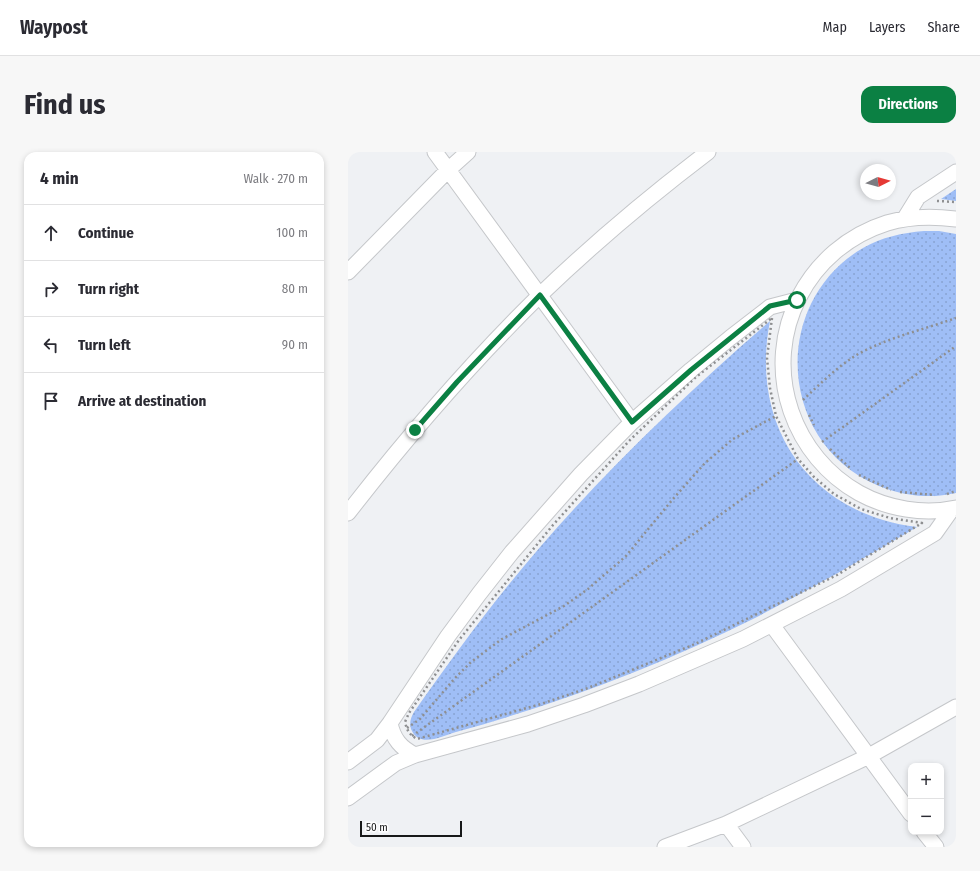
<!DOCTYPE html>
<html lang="en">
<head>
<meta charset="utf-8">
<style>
	body { margin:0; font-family:"Fira Sans Condensed",sans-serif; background:#f7f7f7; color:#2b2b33 }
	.controls { position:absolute; right:12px; bottom:12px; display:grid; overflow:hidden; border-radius:8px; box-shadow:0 2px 6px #0003 }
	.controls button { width:36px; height:36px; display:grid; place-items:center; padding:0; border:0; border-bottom:1px solid #e1e1e2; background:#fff; color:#2b2b33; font:20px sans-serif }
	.compass { position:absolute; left:512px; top:12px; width:36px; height:36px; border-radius:50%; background:#fff; box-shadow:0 2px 6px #0003; rotate:84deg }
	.scale { position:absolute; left:12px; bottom:10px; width:102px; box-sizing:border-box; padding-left:4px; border:2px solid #171819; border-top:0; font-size:11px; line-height:14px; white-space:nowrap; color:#171819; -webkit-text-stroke:3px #fefeff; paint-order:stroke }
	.stop { position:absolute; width:12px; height:12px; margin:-9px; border:3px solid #0b8043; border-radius:50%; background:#fff }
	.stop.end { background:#0b8043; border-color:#fff; box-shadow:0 1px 4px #0008 }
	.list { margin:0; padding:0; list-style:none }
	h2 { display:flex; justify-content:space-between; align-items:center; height:52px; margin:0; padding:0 16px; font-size:17px }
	h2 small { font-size:13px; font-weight:400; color:#7c7c81 }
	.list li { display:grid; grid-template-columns:26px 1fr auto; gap:12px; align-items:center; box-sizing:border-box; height:56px; padding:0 16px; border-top:1px solid #e1e1e2 }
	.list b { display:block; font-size:15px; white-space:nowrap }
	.list em { font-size:13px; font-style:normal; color:#7c7c81 }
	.icon { flex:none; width:22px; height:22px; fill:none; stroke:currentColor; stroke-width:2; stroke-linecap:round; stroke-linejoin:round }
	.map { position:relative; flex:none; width:608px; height:695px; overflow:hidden; border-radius:12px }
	header { display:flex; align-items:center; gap:24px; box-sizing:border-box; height:56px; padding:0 20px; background:#fff; border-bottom:1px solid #e1e1e2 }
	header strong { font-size:19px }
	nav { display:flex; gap:22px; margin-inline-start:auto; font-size:14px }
	.intro { display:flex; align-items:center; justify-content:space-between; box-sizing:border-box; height:96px; padding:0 24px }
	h1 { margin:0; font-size:28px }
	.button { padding:10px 18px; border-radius:12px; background:#0b8043; color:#fff; font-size:14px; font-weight:700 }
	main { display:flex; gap:24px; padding:0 24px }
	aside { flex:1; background:#fff; border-radius:12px; box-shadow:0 2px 6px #0003 }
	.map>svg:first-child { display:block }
	.park { fill:url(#park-dots) }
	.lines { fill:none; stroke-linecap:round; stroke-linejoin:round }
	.minor-casing { stroke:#c5c7ca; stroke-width:17 }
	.path { stroke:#8e8f91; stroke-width:2.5; stroke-dasharray:2 3; stroke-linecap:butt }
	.minor { stroke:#fff; stroke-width:15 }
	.route { stroke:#0b8043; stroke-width:5 }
</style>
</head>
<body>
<header>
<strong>Waypost</strong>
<nav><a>Map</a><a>Layers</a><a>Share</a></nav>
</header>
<div class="intro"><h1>Find us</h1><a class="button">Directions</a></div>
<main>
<aside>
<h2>4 min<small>Walk · 270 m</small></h2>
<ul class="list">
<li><svg class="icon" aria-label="ahead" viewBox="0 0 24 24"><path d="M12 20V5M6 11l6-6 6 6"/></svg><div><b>Continue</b></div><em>100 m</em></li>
<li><svg class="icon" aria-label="right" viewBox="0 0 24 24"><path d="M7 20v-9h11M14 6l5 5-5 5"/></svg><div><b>Turn right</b></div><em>80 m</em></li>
<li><svg class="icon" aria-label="left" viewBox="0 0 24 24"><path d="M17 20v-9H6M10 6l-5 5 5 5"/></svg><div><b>Turn left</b></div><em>90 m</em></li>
<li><svg class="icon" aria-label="arrive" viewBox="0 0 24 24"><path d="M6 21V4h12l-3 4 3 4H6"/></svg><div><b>Arrive at destination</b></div></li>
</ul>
</aside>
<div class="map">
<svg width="608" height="695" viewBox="0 0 608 695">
	<defs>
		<pattern id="park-dots" width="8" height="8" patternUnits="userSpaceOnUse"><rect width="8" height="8" fill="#9fbef6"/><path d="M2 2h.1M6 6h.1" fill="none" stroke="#88a3d2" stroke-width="1.8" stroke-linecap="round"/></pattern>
	</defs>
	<rect width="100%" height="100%" fill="#eff1f4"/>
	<path class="park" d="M608 37V49L593 47Z
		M576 79H591L608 82V341C582 347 555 344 531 334 430 293 421 151 515 96 534 85 554 81 576 79Z
		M422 169C401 275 462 362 569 375 515 407 461 438 405 467 311 514 210 552 108 580 94 584 71 597 63 577 61 571 63 565 66 560 106 503 147 447 193 394 263 313 341 239 422 169Z"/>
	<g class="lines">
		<g class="minor-casing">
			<path id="minor" d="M87 0 284 270
				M557 66 570 45 608 20
				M608 67C585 64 562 64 539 71 460 96 416 180 443 259 455 294 479 323 511 341 540 357 576 363 608 356
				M0 120 100 18 120 0
				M0 361C59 285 123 211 192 143 245 92 302 44 360 0
				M424 473 563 662
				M42 571C45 587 53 596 67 603
				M0 610 29 588 42 571 100 484 131 442 164 400 233 322 284 270 343 218 382 186 422 155 449 148
				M0 646 48 611 67 603 180 572 236 553 291 532 395 487 493 437 587 381 604 357
				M378 672 395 695
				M576 680 588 695
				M317 695 378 672 521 604 608 555"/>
		</g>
		<path class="path" d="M589 49 608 50
			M424 166 419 206 422 236 428 264 450 307 466 325 486 342 513 357 542 366 574 371 489 423 347 492 240 536 193 552 69 587C62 583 59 579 57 570L61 561 111 488 205 373 281 289 348 225Z
			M455 248C473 231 491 213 512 201 542 185 577 177 608 166
			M461 263 466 273
			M474 290 608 194
			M482 297 503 317
			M511 323 543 338
			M552 340 587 343
			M599 342 608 339
			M59 576 72 567 107 526 123 510 154 487 216 454 240 437 278 404 325 347 357 311 385 287 428 264
			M64 584 450 307"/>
		<use href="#minor" class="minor"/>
	</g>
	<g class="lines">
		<path class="route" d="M67 278 109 230 192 143 284 270 343 218 422 154 449 148"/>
	</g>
</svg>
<div class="controls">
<button>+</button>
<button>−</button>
</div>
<svg class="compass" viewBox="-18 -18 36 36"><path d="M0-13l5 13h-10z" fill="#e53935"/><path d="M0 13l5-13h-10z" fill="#7c7c81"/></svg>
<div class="scale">50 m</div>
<div class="stop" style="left:449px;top:148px"></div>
<div class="stop end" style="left:67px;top:278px"></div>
</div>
</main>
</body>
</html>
